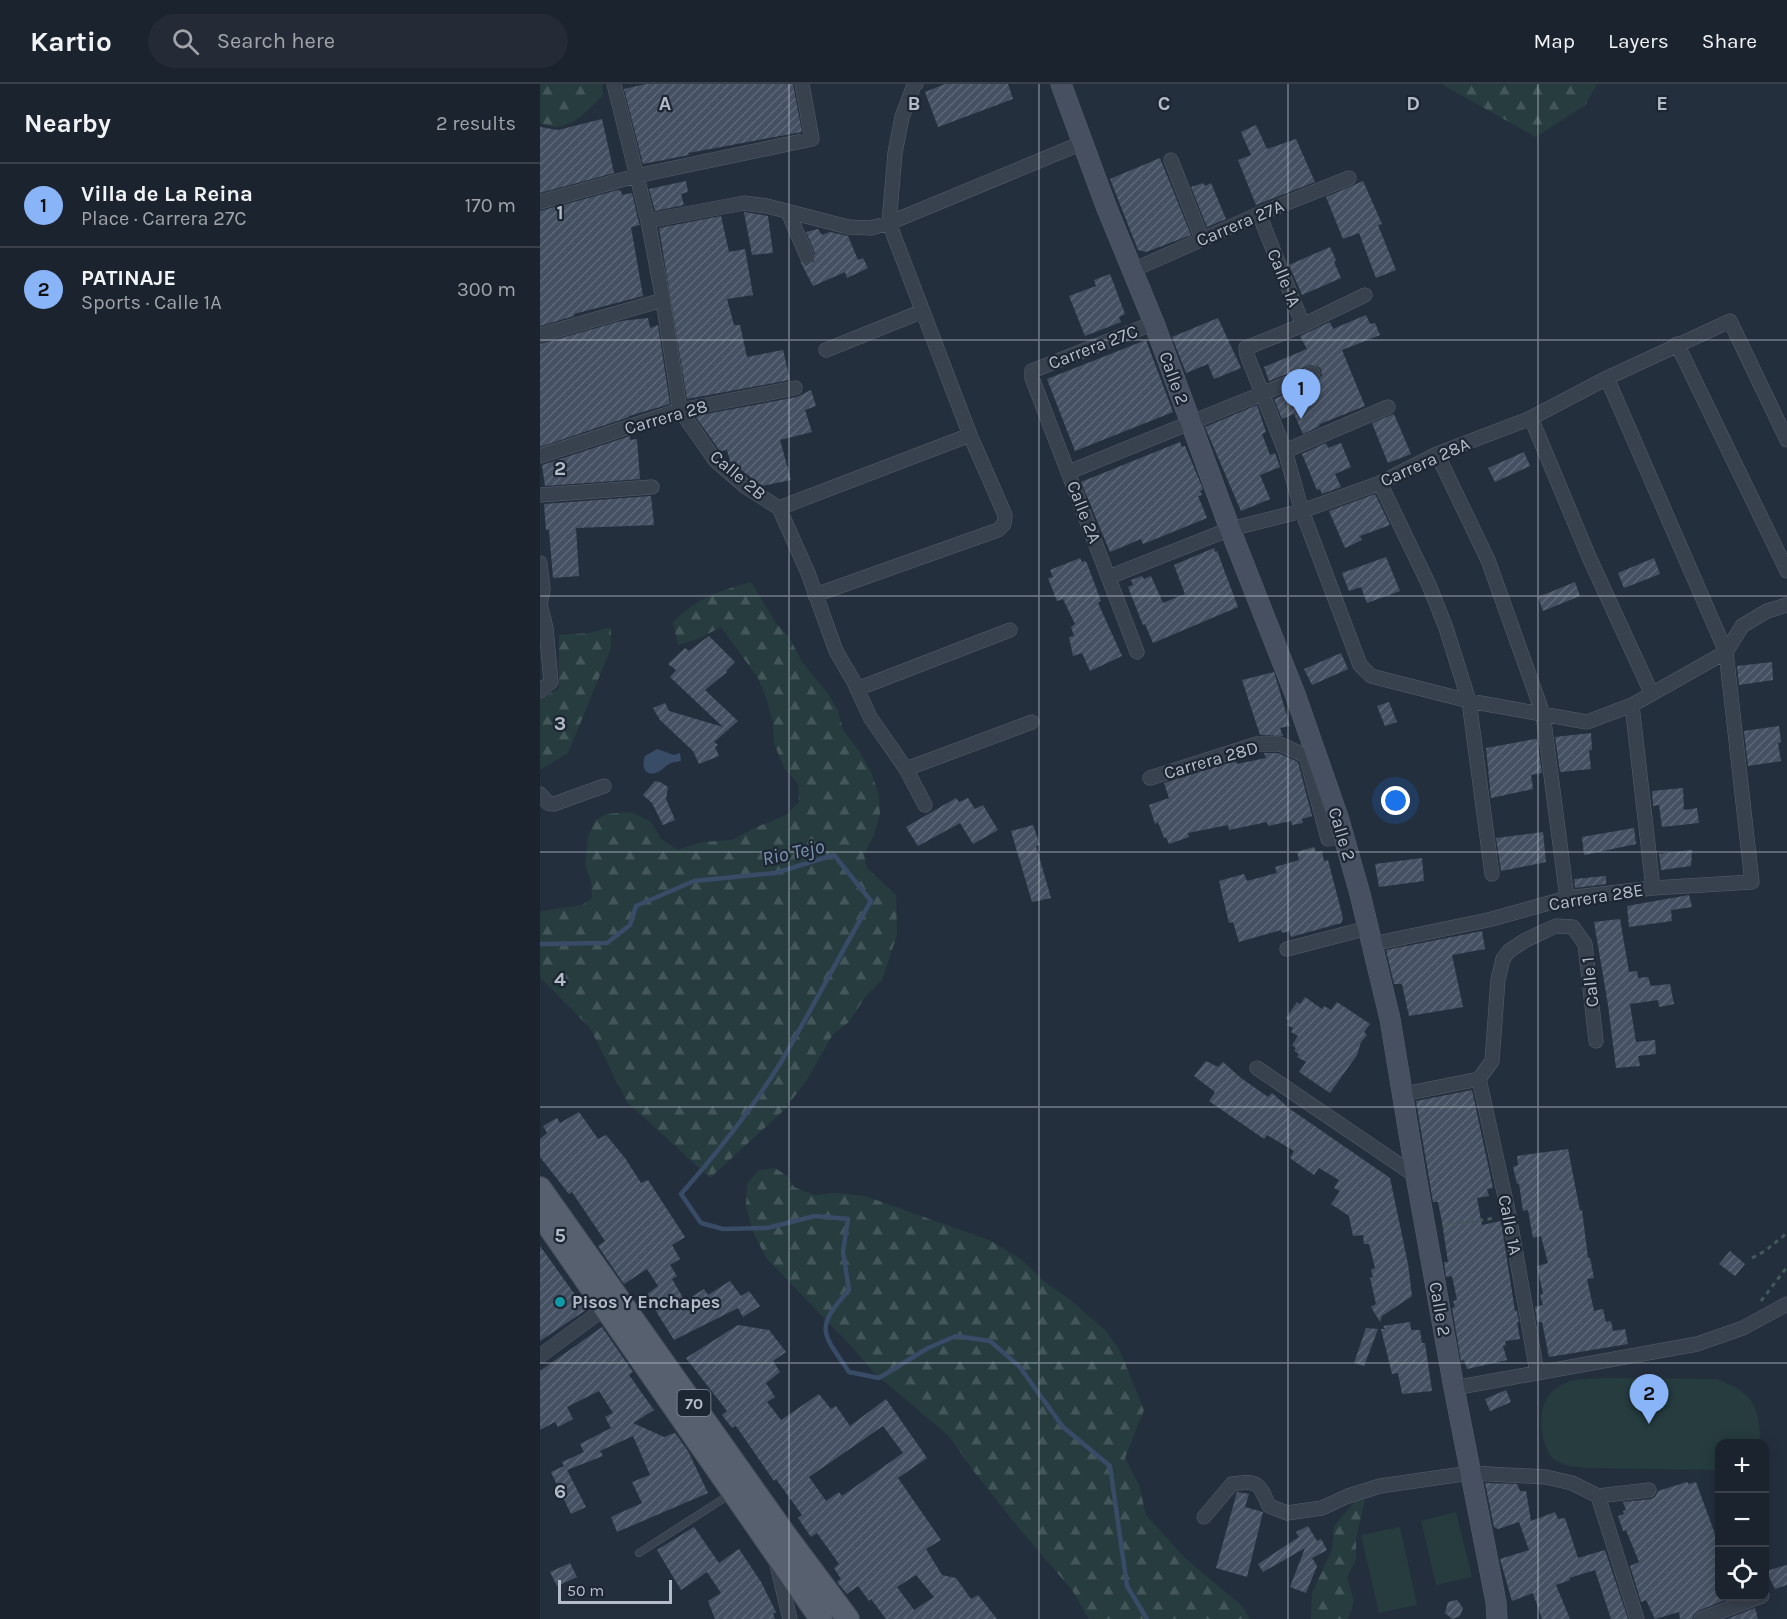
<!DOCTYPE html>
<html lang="en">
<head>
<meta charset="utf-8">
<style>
	body { margin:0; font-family:Karla,sans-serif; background:#242b36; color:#f1f3f6 }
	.controls { position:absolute; right:18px; bottom:18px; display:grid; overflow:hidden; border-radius:12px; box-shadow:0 3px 15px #0003 }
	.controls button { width:54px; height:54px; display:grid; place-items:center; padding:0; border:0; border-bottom:2px solid #39404a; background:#1b232e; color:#f1f3f6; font:30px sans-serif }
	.scale { position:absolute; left:18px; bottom:15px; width:114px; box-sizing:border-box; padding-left:6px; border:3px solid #b4bcc9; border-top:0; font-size:16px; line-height:21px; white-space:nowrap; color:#b4bcc9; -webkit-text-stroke:4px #1d2633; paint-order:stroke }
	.you { position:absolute; left:856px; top:717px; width:21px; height:21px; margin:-15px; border:4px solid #fff; border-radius:50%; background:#1a73e8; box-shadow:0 0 0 9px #1a73e833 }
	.badge { display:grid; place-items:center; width:39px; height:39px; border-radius:50%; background:#8ab4f8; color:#111; font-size:20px; font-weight:700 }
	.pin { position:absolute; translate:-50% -50px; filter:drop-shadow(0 2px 3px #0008) }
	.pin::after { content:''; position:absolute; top:32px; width:21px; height:18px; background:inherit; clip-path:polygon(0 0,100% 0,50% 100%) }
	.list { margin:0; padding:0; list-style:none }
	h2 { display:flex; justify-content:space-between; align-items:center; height:78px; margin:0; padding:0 24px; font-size:26px }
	h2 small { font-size:20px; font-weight:400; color:#a0a4aa }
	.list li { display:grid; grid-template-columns:39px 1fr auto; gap:18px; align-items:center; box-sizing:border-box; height:84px; padding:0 24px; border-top:2px solid #39404a }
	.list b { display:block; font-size:22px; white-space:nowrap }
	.list p { margin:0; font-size:20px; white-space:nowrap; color:#a0a4aa }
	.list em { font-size:20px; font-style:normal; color:#a0a4aa }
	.icon { flex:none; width:33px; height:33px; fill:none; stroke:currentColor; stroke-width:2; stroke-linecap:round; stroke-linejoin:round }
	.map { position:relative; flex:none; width:1247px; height:1535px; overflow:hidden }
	header { display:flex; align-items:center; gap:36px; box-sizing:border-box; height:84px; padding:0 30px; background:#1b232e; border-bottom:2px solid #39404a }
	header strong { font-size:28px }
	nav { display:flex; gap:33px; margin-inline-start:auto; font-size:21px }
	.search { width:420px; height:54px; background:#242b36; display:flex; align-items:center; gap:15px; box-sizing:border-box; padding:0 21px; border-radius:33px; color:#a0a4aa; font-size:22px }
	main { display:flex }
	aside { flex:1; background:#1b232e }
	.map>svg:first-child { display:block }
	.forest { fill:url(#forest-firs) }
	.pitch { fill:#263c3f }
	.water { fill:#394c67 }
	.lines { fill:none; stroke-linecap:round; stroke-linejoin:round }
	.stream { stroke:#394c67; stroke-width:4.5 }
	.building { fill:url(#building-hatch); fill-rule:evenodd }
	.lane-casing { stroke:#565f6c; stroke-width:8 }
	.street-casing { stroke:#565f6c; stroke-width:15 }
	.secondary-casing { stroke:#565f6c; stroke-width:21 }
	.primary-casing { stroke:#414a57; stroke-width:24 }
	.path { stroke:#44595c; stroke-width:3; stroke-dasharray:4.5 4.5; stroke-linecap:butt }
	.lane { stroke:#38414e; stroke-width:7 }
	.street { stroke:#38414e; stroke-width:14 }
	.secondary { stroke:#465061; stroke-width:20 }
	.primary { stroke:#56606e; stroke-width:22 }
	.grid { fill:none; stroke:#b4bcc9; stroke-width:1.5; stroke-opacity:0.55 }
	.culture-dot { fill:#0f9aa8; stroke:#1d2633; stroke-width:2 }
	.labels { text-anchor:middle; stroke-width:4.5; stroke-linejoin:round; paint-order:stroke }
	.shield { fill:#1d2633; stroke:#878f9c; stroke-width:1.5 }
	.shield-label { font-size:16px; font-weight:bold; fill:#b4bcc9 }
	.street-label { font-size:18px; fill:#b4bcc9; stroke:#1d2633 }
	.poi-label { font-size:18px; font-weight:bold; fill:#b4bcc9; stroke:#1d2633; text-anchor:start }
	.water-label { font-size:20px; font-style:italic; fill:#7c92b1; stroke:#1d2633 }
	.grid-label { font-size:20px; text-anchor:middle; font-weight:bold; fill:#b4bcc9; stroke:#1d2633; stroke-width:4.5; stroke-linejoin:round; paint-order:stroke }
</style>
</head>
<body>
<header>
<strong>Kartio</strong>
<div class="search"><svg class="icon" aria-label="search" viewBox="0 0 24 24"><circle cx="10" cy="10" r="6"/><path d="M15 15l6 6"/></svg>Search here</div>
<nav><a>Map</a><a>Layers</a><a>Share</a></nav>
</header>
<main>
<aside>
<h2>Nearby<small>2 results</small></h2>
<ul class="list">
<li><span class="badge">1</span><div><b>Villa de La Reina</b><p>Place · Carrera 27C</p></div><em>170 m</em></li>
<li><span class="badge">2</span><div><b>PATINAJE</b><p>Sports · Calle 1A</p></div><em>300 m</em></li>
</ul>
</aside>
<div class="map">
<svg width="1247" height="1535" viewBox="0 0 1247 1535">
	<defs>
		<pattern id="forest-firs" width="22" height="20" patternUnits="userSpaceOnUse" patternTransform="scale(1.5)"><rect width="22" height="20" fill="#263c3f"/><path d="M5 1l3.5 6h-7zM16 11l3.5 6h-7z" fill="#435659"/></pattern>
		<pattern id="building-hatch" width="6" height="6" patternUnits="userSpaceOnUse" patternTransform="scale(1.5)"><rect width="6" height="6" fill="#455162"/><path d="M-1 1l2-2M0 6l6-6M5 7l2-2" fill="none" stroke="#5d6877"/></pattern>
	</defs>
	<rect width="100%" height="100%" fill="#242f3e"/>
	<path class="forest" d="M0 0H62L63 11C51 23 34 43 15 43 10 42 5 40 0 39Z
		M901 0H1057L1045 21 996 53Z
		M211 498 236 539 249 553 262 578 289 611 298 627 303 646 320 668 331 688 339 711 340 730 334 751 324 771 327 784 356 811 357 851 342 896 325 913 309 938 293 950 267 996 243 1027 170 1094 87 1018 50 944 0 893V829L2 827 42 821 52 814 51 797 45 781 48 753 55 736 66 730 91 728 111 738 121 755 138 766 162 758 192 756 212 745 246 731 259 718 258 700 245 685 234 660 233 639 227 616 218 594 181 543 160 554 138 561 133 538C157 514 179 507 211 498Z
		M71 543V564L28 669 0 686V615L19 605V551L50 549Z
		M235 1084 247 1092 254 1103 274 1111 296 1109 325 1112 449 1156 482 1176 505 1198 529 1215 565 1246 579 1265 604 1326 585 1374 599 1401 606 1431 646 1475 702 1522 710 1535H549L532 1506 477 1442 432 1385 409 1352 333 1288 314 1265 227 1175 213 1148 206 1122 207 1100 219 1086Z
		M816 1416H825L816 1454V1476L807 1493 814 1517 808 1535H771L772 1509 792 1466 794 1442Z"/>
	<path class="pitch" d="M1065 1294 1176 1295C1211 1307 1220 1321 1220 1357L1219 1359 1180 1360 1179 1386 1048 1384C1036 1383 1022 1383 1012 1374 1008 1370 1006 1362 1004 1357 998 1335 1001 1311 1023 1300 1035 1294 1051 1295 1065 1294Z
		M916 1428 932 1493 896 1501 881 1437Z
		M860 1443 877 1521 839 1529 821 1451Z"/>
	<path class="water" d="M117 665 134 671 140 669 141 677C140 677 131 679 131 679 126 681 123 686 118 688 105 694 101 682 105 672Z"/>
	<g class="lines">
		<path class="stream" d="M0 860 67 859 90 841 96 822 154 797 235 789 294 771 331 817C300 870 272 925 241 978 212 1025 177 1069 141 1110L161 1139 183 1145 227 1144 275 1132 308 1135 303 1168 309 1206C274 1245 282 1248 309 1288L339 1294 388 1264 416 1252 450 1257 479 1282 523 1343 570 1382 587 1502 607 1535"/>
	</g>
	<path class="building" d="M106 0H253L262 48 148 69 149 71 103 80 84 5Z
		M405 0H468L473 15 398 43 385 8Z
		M62 35 74 89 0 109V43L18 46Z
		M716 41 727 65 756 55 775 98 716 121 698 76 711 71 701 48Z
		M620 74 651 151 606 168 598 166 570 95Z
		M146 97 148 108 141 110 144 121 115 127 109 105Z
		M823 97 842 140 838 141 856 186 836 194 819 149 803 155 786 113Z
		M663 99 665 102 671 99 686 135 667 143 651 103Z
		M78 106 81 107 82 111 92 109 99 139 100 141 91 143 103 212 34 230V232L0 242V127Z
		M204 128 228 132 233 169 212 171Z
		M181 132 189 168 205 165 213 211 187 215 194 241H200L207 273 243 266 250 296 147 315 119 144Z
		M278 145 282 151 290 148 308 152 318 176 323 174 328 184 307 194 305 188 273 202 260 177 267 181 274 177 275 169 266 148Z
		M790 163 796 176 794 178 801 194 762 211 749 181Z
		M570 190 585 230 579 233 581 238 545 252 529 212 556 202 554 196Z
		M826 231 830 240 835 239 840 251 802 266 825 322 780 340 778 343 763 350 754 330 742 335 734 315 777 297 782 291 781 285 778 282 770 281 729 297 724 283 767 265 760 252 790 238 793 245Z
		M108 234 110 244 118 241 130 320 89 332V333L0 363V260L81 237Z
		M678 234 701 284 674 295 668 280 646 289 632 253Z
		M606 256 633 328 535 367 507 295Z
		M271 306 276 322 265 326 272 348 240 356 251 396 222 402 190 377 187 366 180 367 155 332 257 313Z
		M717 321 726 348 722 350 730 371 735 369 740 383 720 391 730 415 701 427 665 343Z
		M854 330 871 370 848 379 832 339Z
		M90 352V356L97 355 100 395 5 402 2 381Z
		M640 358 642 363 645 362 663 405 660 407 662 411 658 412 667 434 603 460 601 455 570 468 541 398Z
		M786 359 788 364 801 359 811 383 795 390 801 403 782 410 780 405 777 406 762 370Z
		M984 368 990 382 955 398 948 384Z
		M835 410 850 441 820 452 822 456 805 464 789 427Z
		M111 412 114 441 36 444 39 492 13 494 9 446H6L4 420Z
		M674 464 675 468 677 467 698 523 613 559 605 540 603 541 588 503 593 501 591 496 602 492 604 495 611 492 623 519 645 510 634 481Z
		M846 473 860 507 827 519 821 503 809 507 802 489Z
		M540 474 542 478 546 477 561 517 558 519 582 572 550 587 542 569 533 572 529 553 534 552 531 543 535 540 523 515 517 517 508 494 513 493 510 486Z
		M1114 474 1120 490 1084 504 1078 489Z
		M1035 498 1040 512 1003 527 998 513Z
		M169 552 195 578 186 587 187 588 165 606 198 637 174 658 178 661 175 663 179 672 159 680 153 667 120 636 113 624 125 619 129 627 183 643 130 593 136 586 128 580 145 564 149 567Z
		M801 569 808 585 772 601 764 585Z
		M1232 578 1233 596 1199 601 1197 582Z
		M734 588 750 642 740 644 743 652 720 651 702 596Z
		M849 618 857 638 845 642 837 622Z
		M1239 642 1241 658 1238 659 1241 677 1208 682 1204 647Z
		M1051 649 1052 666H1049L1051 685 1020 688 1015 653Z
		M995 655H997L1002 689 991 691 993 705 951 714 946 664Z
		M724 669H738L758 678 772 732 762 735 763 739 752 741 751 737 728 742 727 738 689 746 688 741 648 749 649 753 629 760 626 753 624 754 618 738 615 740 609 721 629 714 624 699 685 680 696 677 697 680 726 674Z
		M115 697 120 698 128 703 126 715 135 736 123 741 112 719 103 711Z
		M1143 704 1144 726 1157 724 1159 739 1122 743 1119 721 1113 722 1112 707Z
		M416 714 419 718 428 714 435 725 443 721 458 746 433 760 420 739 378 762 366 743Z
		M493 741 500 761 496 762 511 814 492 818 471 747Z
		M1094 744 1096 760 1044 771 1042 753Z
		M1003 748 1006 778 961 787 956 754Z
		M774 763 776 768 782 767 784 777 788 776 803 834 801 839 751 853 749 847 742 849 741 846 699 858 693 838 689 839 679 797 704 790 707 797 737 789 735 783 759 776 757 768Z
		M1152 766 1151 782 1121 786 1119 770Z
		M882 774 884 797 839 803 835 780Z
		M1066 792V800L1035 804 1034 795Z
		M1149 811 1152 823 1131 826 1132 837 1089 843 1087 822Z
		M1080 835 1089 888 1097 887 1098 894 1108 893 1111 902 1130 900 1134 920 1119 923 1118 916 1090 920 1096 958 1115 956 1116 970 1098 972 1100 982 1076 984 1068 921 1054 838Z
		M942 847 945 865 912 871 923 923 869 932 862 900H854L846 866Z
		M765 913 782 925 784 922 791 926 797 918 830 940 824 948 827 951 821 958 817 971 790 1009 759 988 766 978 757 973 759 970 754 967 756 964 752 961 758 952 751 948 753 944 747 941 749 937 746 934 757 918 760 920Z
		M666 977 678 983 683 978 701 994 728 1013 732 1009 750 1025 850 1094 868 1180 872 1212 842 1232 840 1238 831 1223 836 1220 830 1194 833 1193 831 1186 835 1184 829 1160H824L823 1151 813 1152 809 1132 791 1120 800 1107 794 1104 799 1096 779 1084 774 1091 750 1074 754 1067 727 1051 724 1055 669 1017 675 1008 654 992Z
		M932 1006 953 1104 947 1105 949 1112 937 1114 942 1141 961 1137 975 1227H977L979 1238H977L980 1255 965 1257 966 1261 963 1262 967 1276 927 1285 924 1276 921 1277 912 1224 915 1223 913 1217 917 1216 912 1192 906 1193 904 1178H908L902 1138 898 1118H893L876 1017Z
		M39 1028 58 1055 66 1051 85 1074 101 1099 108 1096 145 1153 132 1161 140 1175 130 1181 137 1192 132 1195 145 1217 164 1205 168 1211 190 1197 201 1212 209 1207 220 1222 203 1233 198 1224 134 1256 106 1211 118 1202 107 1185 84 1200 58 1162 65 1157 32 1108 29 1110 0 1073V1055L7 1049 3 1042 17 1034 20 1039Z
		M1028 1065 1040 1127 1042 1126 1048 1174H1050L1054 1194 1047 1195 1054 1227 1063 1225 1066 1238 1071 1237 1073 1247 1085 1245 1088 1260 1009 1273 1002 1238H997L995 1223 1003 1221 1000 1211 1003 1210 997 1182 1008 1179 1001 1152 993 1154 988 1126 983 1127 979 1099 977 1100 973 1083 978 1081 977 1072Z
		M0 1162 46 1226 0 1257Z
		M1190 1167 1205 1180 1195 1192 1179 1180Z
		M870 1238 871 1246H880L882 1259H885L892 1307 862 1310 858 1289 852 1290 841 1245H845L843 1242Z
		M198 1241 229 1246 246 1268 233 1277 240 1288 226 1299 235 1313 227 1318 241 1336 279 1310 291 1325 296 1322 310 1342 346 1315 387 1374 358 1394 401 1456 386 1465 402 1491 416 1494 431 1515 438 1511 457 1535H346L331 1515 329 1517 318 1502 307 1510 297 1498 301 1495 294 1484 299 1480 277 1449 271 1453 258 1434 262 1431 236 1395 234 1397 196 1342 192 1344 182 1331 187 1327 146 1274ZM343 1342 363 1369 302 1412 299 1408 286 1417 269 1393ZM376 1491 394 1513 374 1526 357 1503Z
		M62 1243 93 1288 89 1291 114 1326 93 1339 124 1353 135 1349 148 1367 168 1409 77 1448 71 1433 102 1419 92 1398 110 1391 93 1352 60 1367 63 1372 27 1386 46 1423 31 1430 11 1388 24 1382 22 1378 44 1368 40 1360 71 1344 65 1333 73 1329 59 1307 27 1323 33 1335 18 1343 15 1338 0 1346V1287Z
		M826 1244 838 1245 824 1282 814 1279Z
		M966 1306 971 1318 950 1327 945 1315Z
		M1147 1398 1149 1400 1156 1398 1179 1461V1512H1195L1158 1527 1154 1530 1152 1535H1140L1139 1528 1115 1535 1106 1516 1101 1518 1090 1482 1099 1478 1086 1446 1083 1447 1078 1432 1084 1430 1083 1427 1086 1426 1083 1418 1111 1415 1115 1413 1118 1407Z
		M945 1399 977 1400 980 1407H986L991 1437 1015 1428 1018 1435 1025 1434 1038 1474 1065 1466 1088 1535H1071L1055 1486 1029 1494 1030 1496 1016 1501 1030 1535H1002L993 1509 972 1517 960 1475 989 1466 979 1438 958 1445 954 1443Z
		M697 1408 709 1410 705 1423 723 1428 707 1493 676 1484Z
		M768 1442 777 1457 781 1455 787 1466 772 1474 777 1482 766 1509 750 1503 765 1464 723 1488 718 1480 759 1453 756 1448Z
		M154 1443 179 1479 199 1465 221 1498 236 1528 233 1530 235 1535H175L168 1517 181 1509 167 1488 141 1506 117 1466Z
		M30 1479 37 1493 17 1502 10 1488Z
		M1247 1481V1501L1235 1505 1226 1487Z
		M917 1516 923 1524 920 1532 912 1535 905 1529 908 1518Z
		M1215 1524 1218 1535H1187Z"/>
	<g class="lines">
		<g class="lane-casing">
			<path id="lane" d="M99 1469 189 1411"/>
		</g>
		<g class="street-casing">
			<path id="street" d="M74 0 108 137 123 216 140 326 175 376 206 403 239 424 268 489 296 567 314 598 330 633 366 685 385 721
				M631 76 662 155
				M0 118 96 92 272 55 262 0
				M248 128 267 172
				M719 130 763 241
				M108 137 204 119 227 122 308 143 331 144 349 139 542 59
				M593 186 719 130 809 94
				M825 211 763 241 706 264 707 271 745 367 762 427 820 581 831 592 929 617 1047 638 1092 621 1186 568 1202 542 1227 527 1247 521
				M0 251 123 216
				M1137 260 1247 487
				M286 266 383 227
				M991 334 1049 473 1111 608
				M745 367 848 323
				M897 370 948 476 1003 630 1027 814
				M0 372 140 326 255 304
				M529 388 773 289
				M840 399 889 501 906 544 929 617 952 790
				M0 411 112 403
				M239 424 430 351
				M0 479 3 505 0 521 6 544 11 598 0 607
				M569 493 690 445 762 427 840 399 897 370 991 334 1067 294 1190 237 1247 356
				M275 511 458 446 464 440 465 431 430 351 349 139 355 69 362 33 374 1 376 0
				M597 568 492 294V287L614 239
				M317 605 470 546
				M1092 621 1113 804
				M366 685 492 638
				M610 694 717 660H740L766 672 788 755 804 752
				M0 710 8 719 14 720 64 702
				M832 860 948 836 1027 814 1113 804 1212 798 1186 568 1067 294
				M747 865 828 844
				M717 984 876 1092
				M939 995 969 1131 997 1288
				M864 1010 939 995 952 977 958 896 963 875 969 867 984 857 1007 846 1016 842 1033 843 1045 860 1056 957
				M0 1272 65 1224
				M914 1304 1157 1260 1203 1244 1247 1220
				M1058 1412 1097 1535
				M664 1433 692 1400C718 1396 719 1399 729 1422L747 1429 782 1424 808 1412 840 1402 930 1389 1006 1393 1032 1399 1058 1412 1109 1406
				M237 1481 250 1535
				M1161 1535 1222 1512"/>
		</g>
		<g class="secondary-casing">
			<path id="secondary" d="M521 0 566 122 614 239 690 445 755 610 799 736 820 810 850 935 876 1092 914 1304 956 1518 957 1535"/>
		</g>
		<g class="primary-casing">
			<path id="primary" d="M0 1104 247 1453 308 1535
				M0 1130 281 1535"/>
		</g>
		<path class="path" d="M903 1142 955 1134
			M1212 1174 1225 1167 1247 1149
			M1221 1217 1247 1183"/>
		<use href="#lane" class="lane"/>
		<use href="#street" class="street"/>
		<use href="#secondary" class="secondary"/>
		<use href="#primary" class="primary"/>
	</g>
	<path class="grid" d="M249 0V1535M499 0V1535M748 0V1535M998 0V1535M0 256H1247M0 512H1247M0 768H1247M0 1023H1247M0 1279H1247"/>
	<circle class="culture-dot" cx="20" cy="1218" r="6"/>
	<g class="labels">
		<rect class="shield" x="137.5" y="1306" width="33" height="26" rx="4.5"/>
		<g class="shield-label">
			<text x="154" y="1325">70</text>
		</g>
		<g class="street-label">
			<text transform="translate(700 139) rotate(-23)" y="6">Carrera 27A</text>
			<text transform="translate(744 194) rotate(68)" y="6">Calle 1A</text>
			<text transform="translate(553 263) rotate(-21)" y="6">Carrera 27C</text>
			<text transform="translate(634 294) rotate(70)" y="6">Calle 2</text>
			<text transform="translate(126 333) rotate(-16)" y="6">Carrera 28</text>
			<text transform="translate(885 378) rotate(-24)" y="6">Carrera 28A</text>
			<text transform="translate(198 391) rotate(40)" y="6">Calle 2B</text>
			<text transform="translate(544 428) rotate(69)" y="6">Calle 2A</text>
			<text transform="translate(671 676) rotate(-16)" y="6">Carrera 28D</text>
			<text transform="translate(802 750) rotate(73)" y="6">Calle 2</text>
			<text transform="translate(1056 813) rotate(-9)" y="6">Carrera 28E</text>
			<text transform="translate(1050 898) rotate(-96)" y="6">Calle 1</text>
			<text transform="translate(970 1141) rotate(79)" y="6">Calle 1A</text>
			<text transform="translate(900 1225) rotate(80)" y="6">Calle 2</text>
		</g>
		<g class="poi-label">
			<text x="32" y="1224">Pisos Y Enchapes</text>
		</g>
		<g class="water-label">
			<text transform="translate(253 768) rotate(-12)" y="7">Rio Tejo</text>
		</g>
	</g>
	<g class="grid-label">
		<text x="125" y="26">A</text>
		<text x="374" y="26">B</text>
		<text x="624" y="26">C</text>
		<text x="873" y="26">D</text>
		<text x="1122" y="26">E</text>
		<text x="20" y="135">1</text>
		<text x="20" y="391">2</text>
		<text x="20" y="646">3</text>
		<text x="20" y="902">4</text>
		<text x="20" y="1158">5</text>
		<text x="20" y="1414">6</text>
	</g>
</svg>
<div class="controls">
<button>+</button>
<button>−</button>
<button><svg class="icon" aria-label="locate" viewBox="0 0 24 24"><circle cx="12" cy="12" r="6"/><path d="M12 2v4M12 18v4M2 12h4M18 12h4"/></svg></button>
</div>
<div class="scale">50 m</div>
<div class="you"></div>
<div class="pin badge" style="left:761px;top:335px">1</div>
<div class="pin badge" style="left:1109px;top:1340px">2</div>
</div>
</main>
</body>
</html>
